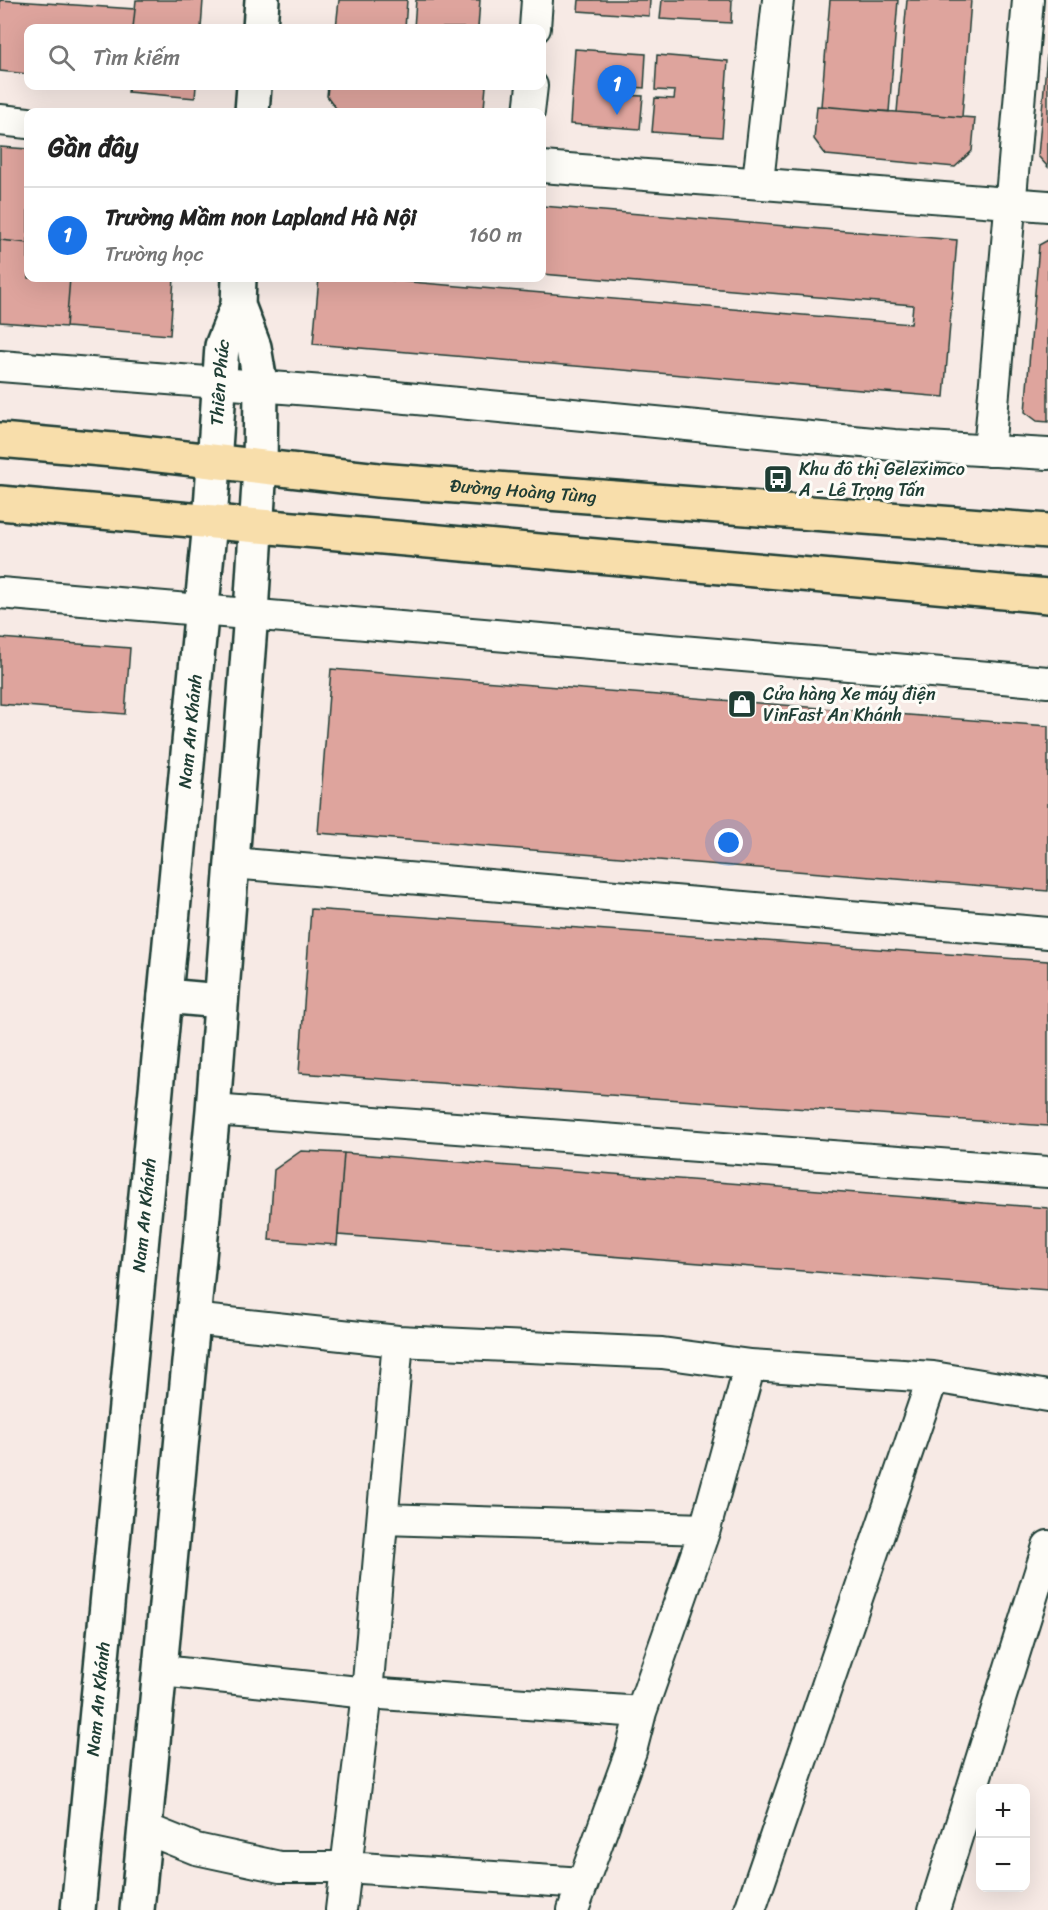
<!DOCTYPE html>
<html lang="vi">
<head>
<meta charset="utf-8">
<style>
	body { margin:0; font-family:Sriracha,sans-serif; background:#f2f2f2; color:#222 }
	.controls { position:absolute; right:18px; bottom:18px; display:grid; overflow:hidden; border-radius:12px; box-shadow:0 6px 24px #0002 }
	.controls button { width:54px; height:54px; display:grid; place-items:center; padding:0; border:0; border-bottom:2px solid #e0e0e0; background:#fff; color:#222; font:30px sans-serif }
	.you { position:absolute; left:729px; top:843px; width:21px; height:21px; margin:-15px; border:4px solid #fff; border-radius:50%; background:#1a73e8; box-shadow:0 0 0 9px #1a73e833 }
	.badge { display:grid; place-items:center; width:39px; height:39px; border-radius:50%; background:#1a73e8; color:#fff; font-size:20px; font-weight:700 }
	.pin { position:absolute; translate:-50% -50px; filter:drop-shadow(0 2px 3px #0008) }
	.pin::after { content:''; position:absolute; top:32px; width:21px; height:18px; background:inherit; clip-path:polygon(0 0,100% 0,50% 100%) }
	.list { margin:0; padding:0; list-style:none }
	h2 { display:flex; justify-content:space-between; align-items:center; height:78px; margin:0; padding:0 24px; font-size:26px }
	h2 small { font-size:20px; font-weight:400; color:#767676 }
	.list li { display:grid; grid-template-columns:39px 1fr auto; gap:18px; align-items:center; box-sizing:border-box; height:96px; padding:0 24px; border-top:2px solid #e0e0e0 }
	.list b { display:block; font-size:22px; white-space:nowrap }
	.list p { margin:0; font-size:20px; white-space:nowrap; color:#767676 }
	.list em { font-size:20px; font-style:normal; color:#767676 }
	.icon { flex:none; width:33px; height:33px; fill:none; stroke:currentColor; stroke-width:2; stroke-linecap:round; stroke-linejoin:round }
	.map { position:relative; flex:none; width:1048px; height:1910px; overflow:hidden }
	.search { position:absolute; background:#fff; box-shadow:0 6px 24px #0002; left:24px; top:24px; width:522px; height:66px; display:flex; align-items:center; gap:15px; box-sizing:border-box; padding:0 21px; border-radius:12px; color:#767676; font-size:22px }
	.panel { position:absolute; background:#fff; box-shadow:0 6px 24px #0002; left:24px; top:108px; width:522px; height:174px; border-radius:12px }
	.map>svg:first-child { display:block }
	.building { fill:#dea49d; stroke:#1f3d34; stroke-width:1.5 }
	.lines { fill:none; stroke-linecap:round; stroke-linejoin:round }
	.street-casing { stroke:#1f3d34; stroke-width:34 }
	.secondary-casing { stroke:#1f3d34; stroke-width:38 }
	.primary-casing { stroke:#1f3d34; stroke-width:38 }
	.street { stroke:#fdfcf7; stroke-width:30 }
	.secondary { stroke:#fdfcf7; stroke-width:33 }
	.primary { stroke:#f8deab; stroke-width:33 }
	.labels { text-anchor:middle; stroke-width:6; stroke-linejoin:round; paint-order:stroke }
	.street-label { font-size:18px; fill:#1f3d34; stroke:#fdfcf7 }
	.poi-label { font-size:18px; fill:#1f3d34; stroke:#fdfcf7; text-anchor:start }
</style>
</head>
<body>
<div class="map">
<svg width="1048" height="1910" viewBox="0 0 1048 1910">
	<rect width="100%" height="100%" fill="#f7eae5"/>
	<filter id="ink" filterUnits="userSpaceOnUse"><feTurbulence type="fractalNoise" baseFrequency=".0167" numOctaves="2"/><feDisplacementMap in="SourceGraphic" scale="12" xChannelSelector="R" yChannelSelector="G"/><feConvolveMatrix kernelMatrix="1 2 1 2 8 2 1 2 1" color-interpolation-filters="sRGB"/></filter>
	<g filter="url(#ink)">
		<path class="building" d="M0 0 135 9 133 28H28V74L0 71Z
			M136 0H203L201 28H133Z
			M339 0H407L405 28H336Z
			M416 0H480L478 28H414Z
			M579 0H650L649 16 578 11Z
			M662 0H732L731 23 660 19Z
			M830 0H898L889 112 821 106Z
			M907 0H971L962 117 897 112Z
			M1048 43V167L1038 156Z
			M575 49 646 54 644 88 624 86 623 95 643 96 640 129 570 124Z
			M657 55 728 61 722 137 652 132 655 98 674 99 675 91 655 90Z
			M129 86H196L195 98 128 92Z
			M328 86H486L484 108 479 112 338 111 327 96Z
			M817 106 975 118 972 151 955 167 826 155 814 139Z
			M0 147 28 149V243L0 240Z
			M542 206 957 240 944 397 313 344 319 278H363L911 324 913 305 542 274Z
			M0 240 28 243V278H70L66 327 0 322Z
			M1048 240V422L1037 421 1025 412 1039 245Z
			M70 278H174L170 335 66 327Z
			M0 638 130 648 125 714 0 704Z
			M331 669 1048 726V891L318 833Z
			M311 909 1048 961V1126L299 1073Z
			M301 1151 344 1153 337 1245 269 1240 274 1170Z
			M344 1153 1048 1208V1290L338 1235Z"/>
		<g class="lines">
			<g class="street-casing">
				<path id="street" d="M535 28 537 0
					M529 112 532 86
					M0 120 28 123
					M542 167 1048 206
					M758 182 778 0
					M0 366 375 395 894 445 1048 454
					M989 451 1028 0
					M0 593 1048 682
					M233 863 1048 933
					M213 1110 1048 1172
					M192 1319 398 1341 662 1353 750 1365 933 1377 1048 1396
					M383 1519 705 1529
					M162 1671 367 1693 641 1712
					M144 1828 196 1849 280 1867H346L583 1883
					M341 1910 367 1693 398 1341
					M573 1910 631 1751 641 1712 705 1529 750 1365
					M750 1910 933 1377
					M934 1910 1048 1546"/>
			</g>
			<g class="secondary-casing">
				<g id="secondary">
					<path d="M260 28 262 0"/>
					<path d="M252 112 254 86"/>
					<path d="M165 996 221 1001"/>
					<path id="s1" d="M78 1910 210 522 222 346 238 305 239 278"/>
					<path d="M137 1910 213 1110 251 613 260 467 261 388 254 347 238 305"/>
				</g>
			</g>
			<g class="primary-casing">
				<g id="primary">
					<path id="s2" d="M0 440 124 451 378 480 1048 531"/>
					<path d="M0 503 1048 596"/>
				</g>
			</g>
			<use href="#street" class="street"/>
			<use href="#secondary" class="secondary"/>
			<use href="#primary" class="primary"/>
		</g>
	</g>
	<defs>
		<g id="bus-square" transform="scale(1.5)"><rect x="-9" y="-9" width="18" height="18" rx="4" fill="#1f3d34" stroke="#fdfcf7"/><path d="M-5-6H5V4H4V6H2V4H-2V6H-4V4H-5ZM-3.5-4V0h7V-4ZM-3.5 1.2v1.5H-2V1.2ZM2 1.2v1.5H3.5V1.2Z" fill="#fff"/></g>
		<g id="shop-square" transform="scale(1.5)"><rect x="-9" y="-9" width="18" height="18" rx="4" fill="#1f3d34" stroke="#fdfcf7"/><path d="M-5-2.5h2.3a2.7 3.5 0 0 1 5.4 0H5L5.5 6h-11ZM-1.5-2.5h3a1.5 2.3 0 0 0-3 0Z" fill="#fff"/></g>
	</defs>
	<g fill-rule="evenodd">
		<use href="#bus-square" x="778" y="479"/>
		<use href="#shop-square" x="742" y="704"/>
	</g>
	<g class="labels">
		<g class="street-label">
			<text dy="6" stroke="none"><textPath href="#s1" startOffset="1534">Thiên Phúc</textPath></text>
			<text dy="6" stroke="none"><textPath href="#s2" startOffset="526">Đường Hoàng Tùng</textPath></text>
			<text dy="6" stroke="none"><textPath href="#s1" startOffset="1184">Nam An Khánh</textPath></text>
			<text dy="6" stroke="none"><textPath href="#s1" startOffset="698">Nam An Khánh</textPath></text>
			<text dy="6" stroke="none"><textPath href="#s1" startOffset="212">Nam An Khánh</textPath></text>
		</g>
		<g class="poi-label">
			<text x="799" y="475">Khu đô thị Geleximco<tspan x="799" dy="21">A - Lê Trọng Tấn</tspan></text>
			<text x="763" y="700">Cửa hàng Xe máy điện<tspan x="763" dy="21">VinFast An Khánh</tspan></text>
		</g>
	</g>
</svg>
<div class="controls">
<button>+</button>
<button>−</button>
</div>
<div class="you"></div>
<div class="pin badge" style="left:617px;top:115px">1</div>
<div class="search"><svg class="icon" aria-label="search" viewBox="0 0 24 24"><circle cx="10" cy="10" r="6"/><path d="M15 15l6 6"/></svg>Tìm kiếm</div>
<section class="panel">
<h2>Gần đây<small></small></h2>
<ul class="list">
<li><span class="badge">1</span><div><b>Trường Mầm non Lapland Hà Nội</b><p>Trường học</p></div><em>160 m</em></li>
</ul>
</section>
</div>
</body>
</html>
